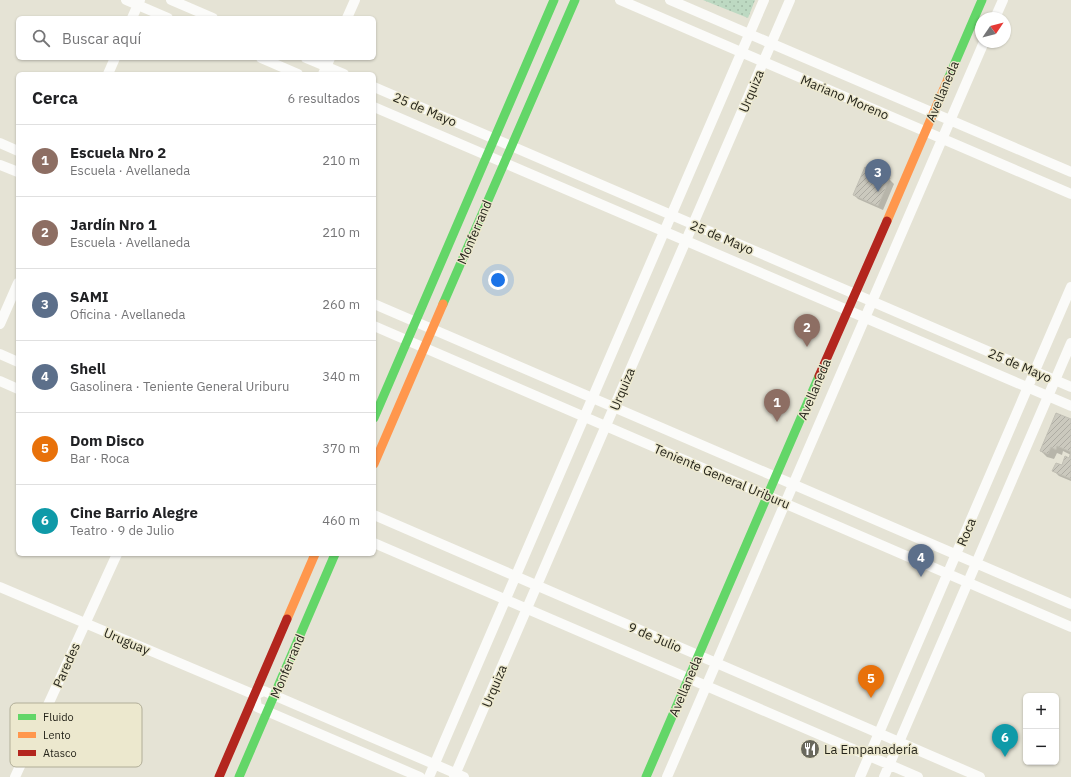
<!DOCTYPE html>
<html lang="es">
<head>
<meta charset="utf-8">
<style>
	body { margin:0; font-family:"IBM Plex Sans",sans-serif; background:#f6f6f6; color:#202124 }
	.controls { position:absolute; right:12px; bottom:12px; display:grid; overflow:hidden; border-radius:6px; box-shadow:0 1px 3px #0004 }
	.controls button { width:36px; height:36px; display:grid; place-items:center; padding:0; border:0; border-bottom:1px solid #e0e0e0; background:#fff; color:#202124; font:20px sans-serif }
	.compass { position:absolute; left:975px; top:12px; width:36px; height:36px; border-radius:50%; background:#fff; box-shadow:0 1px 3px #0004; rotate:55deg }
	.you { position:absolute; left:498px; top:280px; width:14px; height:14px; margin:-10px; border:3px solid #fff; border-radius:50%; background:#1a73e8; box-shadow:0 0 0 6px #1a73e833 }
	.badge { display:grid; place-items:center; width:26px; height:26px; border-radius:50%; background:#b45309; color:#fff; font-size:13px; font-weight:700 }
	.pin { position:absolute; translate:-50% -33px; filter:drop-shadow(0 1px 2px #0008) }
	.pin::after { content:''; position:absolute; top:21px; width:14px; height:12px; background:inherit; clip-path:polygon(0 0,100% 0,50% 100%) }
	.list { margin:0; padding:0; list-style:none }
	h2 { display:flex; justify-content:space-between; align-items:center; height:52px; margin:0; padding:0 16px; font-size:17px }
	h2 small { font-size:13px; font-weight:400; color:#757577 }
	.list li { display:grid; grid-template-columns:26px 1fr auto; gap:12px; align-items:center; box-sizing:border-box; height:72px; padding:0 16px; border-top:1px solid #e0e0e0 }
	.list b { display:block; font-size:15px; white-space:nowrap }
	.list p { margin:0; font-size:13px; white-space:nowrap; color:#757577 }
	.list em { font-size:13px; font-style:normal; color:#757577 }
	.icon { flex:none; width:22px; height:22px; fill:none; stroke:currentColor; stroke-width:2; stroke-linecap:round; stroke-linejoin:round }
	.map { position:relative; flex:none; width:1071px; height:777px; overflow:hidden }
	.search { position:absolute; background:#fff; box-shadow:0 1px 3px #0004; left:16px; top:16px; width:360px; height:44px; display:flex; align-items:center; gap:10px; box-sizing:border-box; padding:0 14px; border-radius:6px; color:#757577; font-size:15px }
	.panel { position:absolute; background:#fff; box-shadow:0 1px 3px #0004; left:16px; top:72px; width:360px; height:484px; border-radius:6px }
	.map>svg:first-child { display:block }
	.park { fill:url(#park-dots) }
	.shadow { fill:#0003 }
	.building { fill:url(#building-hatch); stroke:#c1bfb4 }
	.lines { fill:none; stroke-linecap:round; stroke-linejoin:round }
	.street { stroke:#fbfbf9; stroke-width:10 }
	.fast { stroke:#63d668; stroke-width:9 }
	.slow { stroke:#ff974d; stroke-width:9 }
	.jam { stroke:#b3261e; stroke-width:9 }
	.labels { text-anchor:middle; stroke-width:3; stroke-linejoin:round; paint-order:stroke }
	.street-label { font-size:13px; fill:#26251b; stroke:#ece8ce }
	.poi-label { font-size:13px; fill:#26251b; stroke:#ece8ce; text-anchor:start }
	.key { fill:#ece8ce; stroke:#b1ae98; stroke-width:1 }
	.key-label { font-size:11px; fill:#26251b }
</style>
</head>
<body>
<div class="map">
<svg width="1071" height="777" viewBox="0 0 1071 777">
	<defs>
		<pattern id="park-dots" width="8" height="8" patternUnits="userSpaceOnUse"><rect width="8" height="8" fill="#bdd9c2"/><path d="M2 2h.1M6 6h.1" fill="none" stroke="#a2baa6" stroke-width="1.8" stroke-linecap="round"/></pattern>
		<pattern id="building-hatch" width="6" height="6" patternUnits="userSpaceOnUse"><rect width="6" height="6" fill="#cbc9be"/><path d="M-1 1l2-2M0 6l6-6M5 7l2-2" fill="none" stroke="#aeaca3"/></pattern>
	</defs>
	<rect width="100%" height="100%" fill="#e5e3d5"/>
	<path class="park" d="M703 0H755L748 18Z"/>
	<path class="shadow" d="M889 179 894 184 883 210 858 199 854 195Z
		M1071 420V481L1059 476 1053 470 1062 467 1069 459 1071 455 1063 451 1062 455 1057 453 1054 459 1047 457 1041 451Z"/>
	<path class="building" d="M865 167 890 178 878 206 853 195Z
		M1056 413 1071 419V479L1052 471 1056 463 1062 465 1065 456 1069 458 1071 452 1057 446 1056 450 1051 447 1048 454 1040 451Z"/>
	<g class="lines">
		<path class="street" d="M126 0 168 18
			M171 0 213 18
			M620 0 1071 194
			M670 0 1071 172
			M132 18 140 0
			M347 18 355 0
			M995 18 1003 0
			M261 58 298 74
			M306 58 344 74
			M108 74 115 58
			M323 74 330 58
			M374 87 1071 387
			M374 107 1071 406
			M0 143 18 151
			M0 165 18 172
			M374 304 1071 604
			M0 324 18 283
			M374 326 1071 627
			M0 354 18 362
			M0 381 18 389
			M374 515 980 777
			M374 543 918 777
			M0 587 255 695 264 691 464 777
			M255 695 257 707 420 777
			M15 777 117 554
			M429 777 764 0
			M454 777 790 0
			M667 777 984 42
			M860 777 1071 287
			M884 777 1071 343"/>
		<path class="fast" d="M948 79 982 0
			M443 304 575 0
			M374 418 554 0
			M239 777 335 554
			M646 777 819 376"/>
		<path class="slow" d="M887 221 948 79
			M374 464 443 304
			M287 619 315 554"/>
		<path class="jam" d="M819 376 887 221
			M219 777 287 619"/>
	</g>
	<defs>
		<g id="restaurant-disc" transform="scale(1)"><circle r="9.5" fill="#69685c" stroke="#ece8ce"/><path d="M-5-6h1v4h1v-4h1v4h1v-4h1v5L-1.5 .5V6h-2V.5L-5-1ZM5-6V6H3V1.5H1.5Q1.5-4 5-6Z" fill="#fff"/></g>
	</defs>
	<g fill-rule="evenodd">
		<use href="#restaurant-disc" x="810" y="749"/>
	</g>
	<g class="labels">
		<g class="street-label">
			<text transform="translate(751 91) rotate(-67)" y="5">Urquiza</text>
			<text transform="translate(942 91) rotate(-67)" y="5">Avellaneda</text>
			<text transform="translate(845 97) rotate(23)" y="5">Mariano Moreno</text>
			<text transform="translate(425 109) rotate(23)" y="5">25 de Mayo</text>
			<text transform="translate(474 232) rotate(-67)" y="5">Monferrand</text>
			<text transform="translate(722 237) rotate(23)" y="5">25 de Mayo</text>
			<text transform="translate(1020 365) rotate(23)" y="5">25 de Mayo</text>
			<text transform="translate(622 389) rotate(-67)" y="5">Urquiza</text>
			<text transform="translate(814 389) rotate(-67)" y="5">Avellaneda</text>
			<text transform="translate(722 476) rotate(23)" y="5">Teniente General Uriburu</text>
			<text transform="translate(966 532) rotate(-67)" y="5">Roca</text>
			<text transform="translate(655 637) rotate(23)" y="5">9 de Julio</text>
			<text transform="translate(127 641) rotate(23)" y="5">Uruguay</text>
			<text transform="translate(66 665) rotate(-66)" y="5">Paredes</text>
			<text transform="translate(287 666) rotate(-67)" y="5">Monferrand</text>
			<text transform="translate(494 686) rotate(-67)" y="5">Urquiza</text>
			<text transform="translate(685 686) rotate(-67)" y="5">Avellaneda</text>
		</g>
		<g class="poi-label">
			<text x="824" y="754">La Empanadería</text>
		</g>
	</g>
	<rect x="10" y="703" width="132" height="64" rx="6" class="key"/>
	<rect x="18" y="714" width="18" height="6" fill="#63d668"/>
	<rect x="18" y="732" width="18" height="6" fill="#ff974d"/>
	<rect x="18" y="750" width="18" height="6" fill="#b3261e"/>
	<g class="key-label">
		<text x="43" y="721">Fluido</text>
		<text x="43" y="739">Lento</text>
		<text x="43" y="757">Atasco</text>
	</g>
</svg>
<div class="controls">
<button>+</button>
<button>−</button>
</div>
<svg class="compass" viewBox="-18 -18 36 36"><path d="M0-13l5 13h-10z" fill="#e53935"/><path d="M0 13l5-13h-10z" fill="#757577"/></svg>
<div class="you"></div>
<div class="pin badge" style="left:777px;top:422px;background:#8d6e63">1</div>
<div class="pin badge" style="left:807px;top:347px;background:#8d6e63">2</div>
<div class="pin badge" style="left:878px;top:192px;background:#5c6f8a">3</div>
<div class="pin badge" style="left:921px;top:577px;background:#5c6f8a">4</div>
<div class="pin badge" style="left:871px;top:698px;background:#e8710a">5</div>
<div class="pin badge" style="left:1005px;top:757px;background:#0f9aa8">6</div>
<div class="search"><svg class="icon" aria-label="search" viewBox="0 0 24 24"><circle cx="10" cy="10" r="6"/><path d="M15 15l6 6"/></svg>Buscar aquí</div>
<section class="panel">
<h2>Cerca<small>6 resultados</small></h2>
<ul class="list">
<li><span class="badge" style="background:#8d6e63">1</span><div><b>Escuela Nro 2</b><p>Escuela · Avellaneda</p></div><em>210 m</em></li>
<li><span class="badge" style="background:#8d6e63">2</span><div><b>Jardín Nro 1</b><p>Escuela · Avellaneda</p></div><em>210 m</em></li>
<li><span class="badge" style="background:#5c6f8a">3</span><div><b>SAMI</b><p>Oficina · Avellaneda</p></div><em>260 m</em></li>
<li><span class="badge" style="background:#5c6f8a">4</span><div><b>Shell</b><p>Gasolinera · Teniente General Uriburu</p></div><em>340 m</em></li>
<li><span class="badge" style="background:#e8710a">5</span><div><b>Dom Disco</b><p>Bar · Roca</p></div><em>370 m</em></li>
<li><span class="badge" style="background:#0f9aa8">6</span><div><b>Cine Barrio Alegre</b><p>Teatro · 9 de Julio</p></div><em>460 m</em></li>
</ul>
</section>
</div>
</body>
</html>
